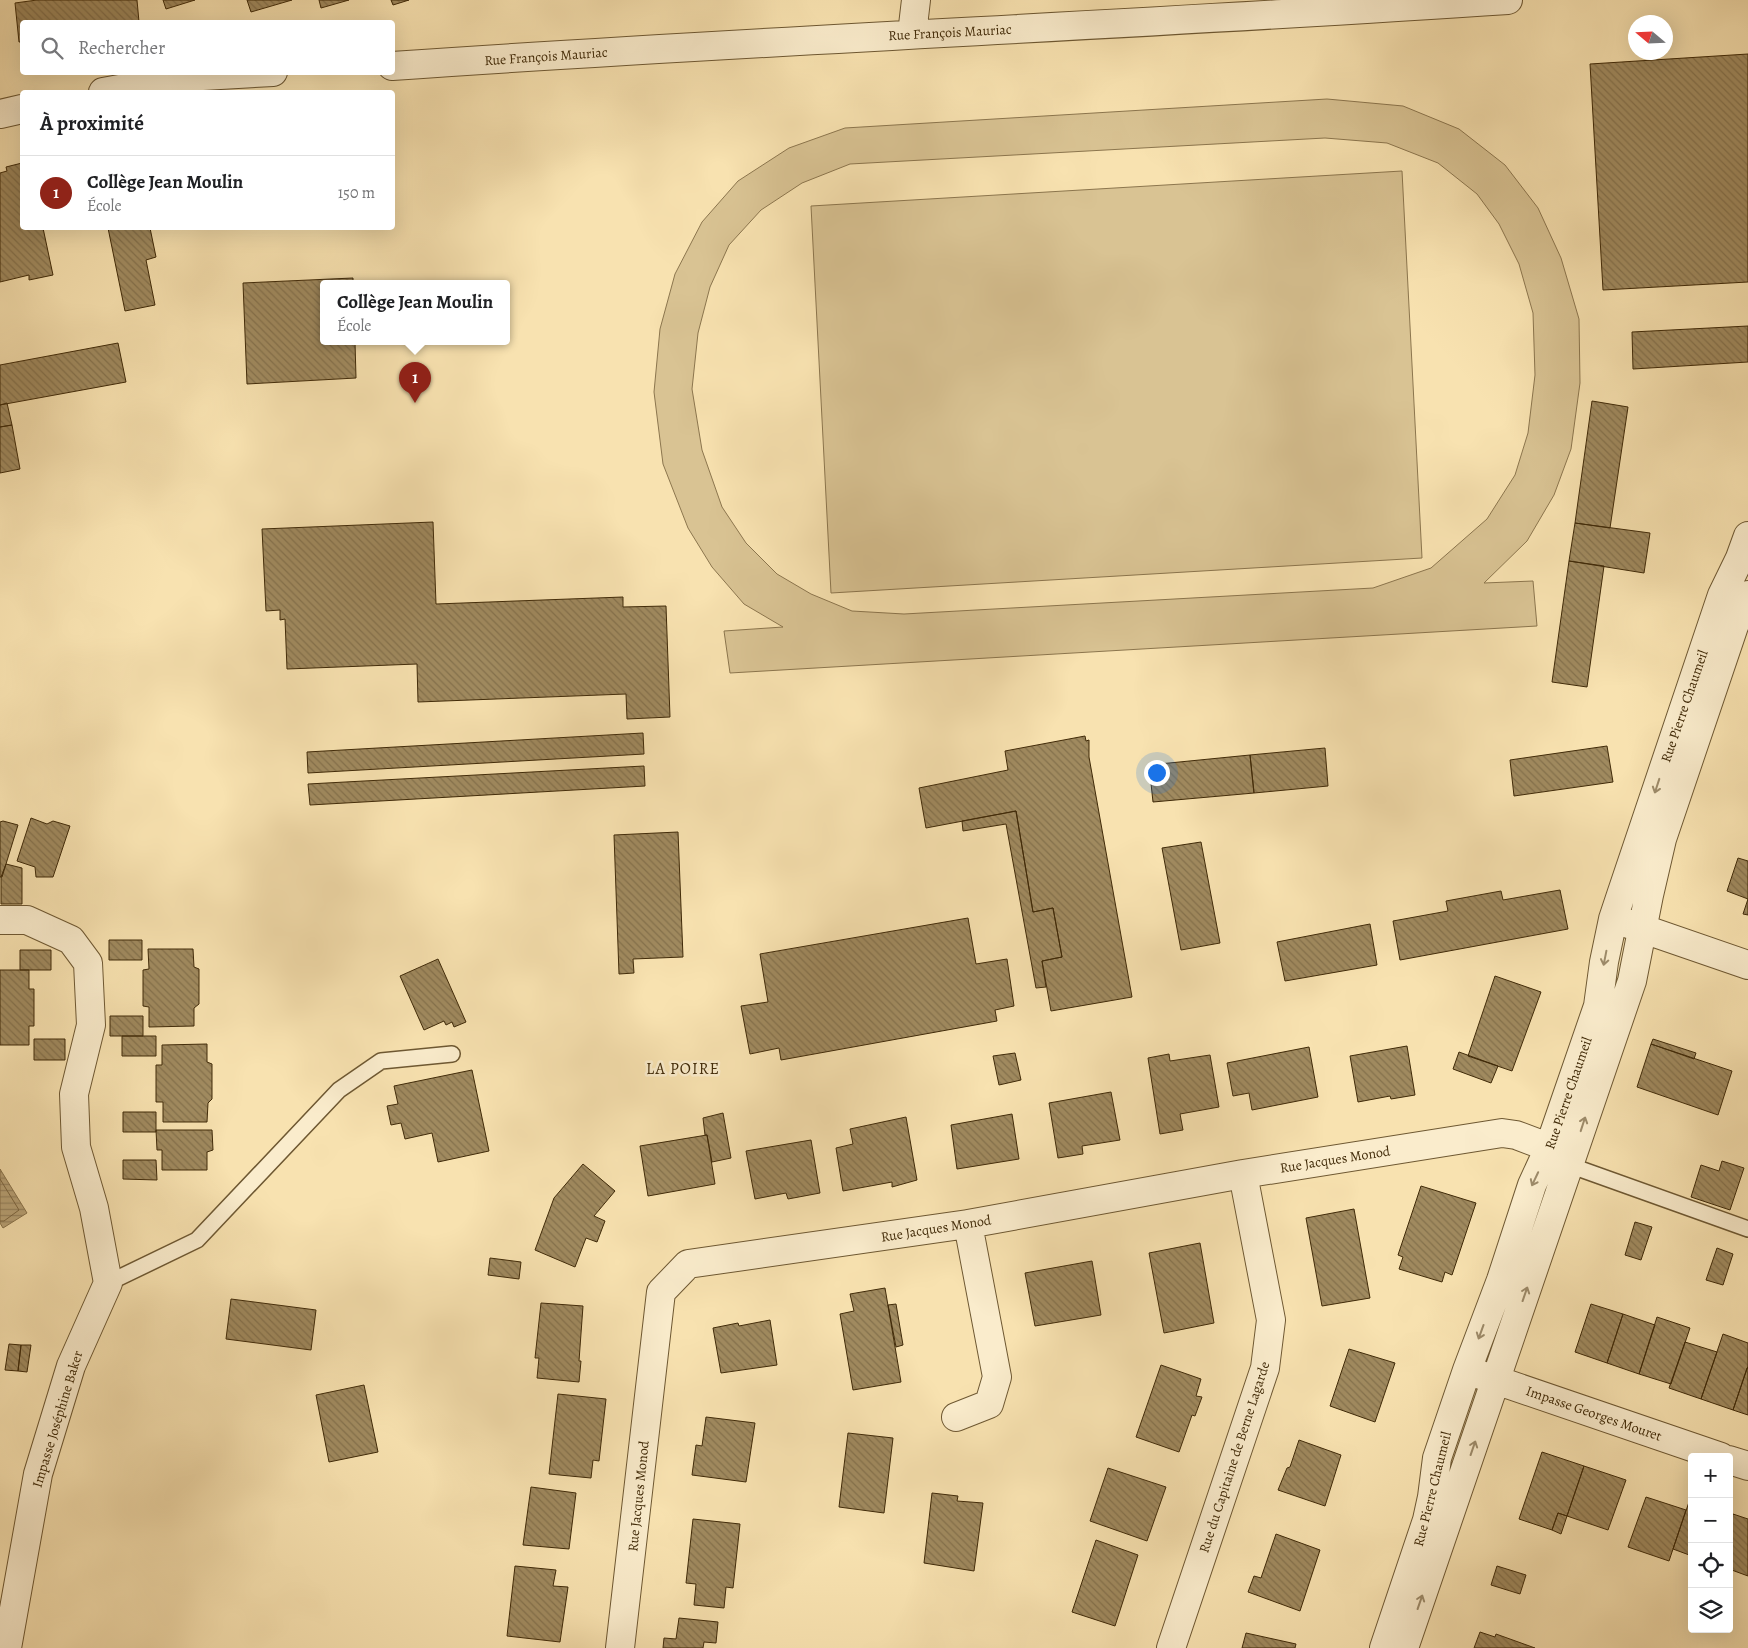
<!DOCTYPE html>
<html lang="fr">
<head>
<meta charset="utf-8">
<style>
	body { margin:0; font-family:Alegreya,serif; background:#f2f2f2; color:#202124 }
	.controls { position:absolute; right:15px; bottom:15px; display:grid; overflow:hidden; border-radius:5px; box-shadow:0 5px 20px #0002 }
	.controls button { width:45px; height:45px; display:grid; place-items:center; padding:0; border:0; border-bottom:1px solid #e0e0e0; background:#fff; color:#202124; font:25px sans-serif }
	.compass { position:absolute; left:1628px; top:15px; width:45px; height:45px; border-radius:50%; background:#fff; box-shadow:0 5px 20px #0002; rotate:289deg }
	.you { position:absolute; left:1156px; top:772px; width:18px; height:18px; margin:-12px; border:4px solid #fff; border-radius:50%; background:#1a73e8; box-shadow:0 0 0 8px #1a73e833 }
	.badge { display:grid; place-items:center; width:32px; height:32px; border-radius:50%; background:#8f2418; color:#fff; font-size:16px; font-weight:700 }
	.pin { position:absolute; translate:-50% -41px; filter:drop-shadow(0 1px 2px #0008) }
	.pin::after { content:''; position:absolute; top:26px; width:18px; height:15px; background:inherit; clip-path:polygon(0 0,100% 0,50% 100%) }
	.popup { position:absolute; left:320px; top:280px; width:190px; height:65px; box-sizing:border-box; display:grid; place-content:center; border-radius:5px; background:#fff; filter:drop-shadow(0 1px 4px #0005); font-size:16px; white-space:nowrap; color:#757577 }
	.popup b { font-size:19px; color:#202124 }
	.popup::after { content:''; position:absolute; left:50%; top:100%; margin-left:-10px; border:10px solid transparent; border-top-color:#fff }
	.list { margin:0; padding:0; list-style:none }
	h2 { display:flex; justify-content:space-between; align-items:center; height:65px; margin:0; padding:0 20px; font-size:21px }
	h2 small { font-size:16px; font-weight:400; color:#757577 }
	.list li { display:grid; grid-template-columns:32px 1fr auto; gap:15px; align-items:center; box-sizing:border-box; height:75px; padding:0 20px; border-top:1px solid #e0e0e0 }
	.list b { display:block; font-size:19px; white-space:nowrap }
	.list p { margin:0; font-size:16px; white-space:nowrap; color:#757577 }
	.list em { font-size:16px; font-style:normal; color:#757577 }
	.icon { flex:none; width:28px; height:28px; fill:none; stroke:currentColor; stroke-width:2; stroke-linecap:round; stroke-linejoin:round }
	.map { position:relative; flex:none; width:1748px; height:1648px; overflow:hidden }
	.search { position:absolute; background:#fff; box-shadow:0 5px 20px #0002; left:20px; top:20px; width:375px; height:55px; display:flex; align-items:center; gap:12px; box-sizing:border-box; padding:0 18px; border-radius:5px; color:#757577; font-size:19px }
	.panel { position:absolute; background:#fff; box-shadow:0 5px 20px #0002; left:20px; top:90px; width:375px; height:140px; border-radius:5px }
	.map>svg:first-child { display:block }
	.park { fill:#d9c393; stroke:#8c764e; fill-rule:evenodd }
	.water { fill:url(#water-rules); stroke:#89734b }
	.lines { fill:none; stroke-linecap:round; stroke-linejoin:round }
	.shore { stroke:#7c6640; stroke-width:1 }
	.building { fill:url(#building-back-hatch); stroke:#402a08 }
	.service-casing { stroke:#6e5832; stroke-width:18 }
	.minor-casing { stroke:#6e5832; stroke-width:30 }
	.service { stroke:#faeccc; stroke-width:15 }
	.minor { stroke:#faeccc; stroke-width:28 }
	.oneway { stroke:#9d8b6a }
	.labels { text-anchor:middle; stroke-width:5; stroke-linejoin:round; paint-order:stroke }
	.street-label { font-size:14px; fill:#402a08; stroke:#faeccc }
	.quarter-label { font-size:16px; letter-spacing:1px; fill:#402a08; stroke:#faeccc }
</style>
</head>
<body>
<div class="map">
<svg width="1748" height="1648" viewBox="0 0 1748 1648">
	<defs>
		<pattern id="water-rules" width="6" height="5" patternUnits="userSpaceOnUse" patternTransform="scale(1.25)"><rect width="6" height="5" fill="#b9a377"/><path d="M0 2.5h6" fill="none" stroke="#988560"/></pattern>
		<pattern id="building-back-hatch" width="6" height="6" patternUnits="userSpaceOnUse" patternTransform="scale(1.25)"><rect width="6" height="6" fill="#a08a5f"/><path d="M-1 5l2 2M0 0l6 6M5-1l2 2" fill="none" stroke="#84714c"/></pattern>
	</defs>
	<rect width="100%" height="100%" fill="#f8e2b0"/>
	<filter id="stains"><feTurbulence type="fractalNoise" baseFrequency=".004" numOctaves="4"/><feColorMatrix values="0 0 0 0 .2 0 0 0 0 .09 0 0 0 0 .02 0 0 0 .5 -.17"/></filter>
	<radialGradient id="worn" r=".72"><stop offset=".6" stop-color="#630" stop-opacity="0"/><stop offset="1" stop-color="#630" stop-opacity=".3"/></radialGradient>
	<path class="park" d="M1327 99 1403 106 1459 129 1505 165 1538 208 1561 258 1579 319 1580 383 1571 449 1554 495 1527 541 1484 583 1533 581 1537 626 730 673 724 631 783 627 744 604 712 567 688 528 663 464 654 392 660 329 675 274 702 222 738 181 789 148 845 128ZM1325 138 1387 143 1438 163 1477 194 1499 224 1519 264 1533 313 1535 375 1528 433 1515 475 1487 519 1431 568 1373 588 904 614 852 611 811 594 777 574 746 543 722 507 702 450 692 389 698 333 710 287 729 245 761 210 802 183 850 164Z
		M1402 171 1422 558 831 593 811 206Z"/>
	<path class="water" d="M0 1169 27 1213 3 1228 0 1223Z"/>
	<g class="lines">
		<path class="shore" d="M0 1179 19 1210 4 1221H0"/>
	</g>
	<path class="building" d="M37 0H137L139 22H22V42H19L15 3Z
		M163 0H195L166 9Z
		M247 0H292L251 12Z
		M319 0H349L321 8Z
		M391 0H409L393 5Z
		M1748 54V282L1603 290 1590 64Z
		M22 163V228H43L53 275 29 280V275L0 282V173L7 171 6 167Z
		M108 228H150L156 257 146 260 155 305 125 311Z
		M353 278V284H324V342H355L356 378 247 384 243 283Z
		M1748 326V362L1633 369 1632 332Z
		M118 343 126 382 0 405V365Z
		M1592 401 1628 407 1610 528 1575 523Z
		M7 403 12 425 0 427V405Z
		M12 425 20 469 0 473V427Z
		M433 522 436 604 623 597V607L666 606 670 717 627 719 626 694 418 702 417 664 287 669 285 619 280 620V610L266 611 262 529Z
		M1575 523 1650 533 1644 573 1569 561Z
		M1569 561 1604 566 1587 687 1552 682Z
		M643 733 644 754 308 773 307 752Z
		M1085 736 1086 741 1089 740V757L1132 997 1051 1011 1042 961 1062 957 1053 908 1033 912 1016 811 926 828 919 788 1008 770 1005 751Z
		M1607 746 1613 782 1514 796 1510 760Z
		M1325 748 1328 786 1254 793 1250 755Z
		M1250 755 1254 793 1153 802 1149 765Z
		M644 766 645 786 310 805 308 784Z
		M1016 811 1033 912 1053 908 1062 957 1042 961 1046 987 1036 988 1006 824 963 831 962 821Z
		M31 818 47 824 53 821 70 826 53 877H36L35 867 17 861Z
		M3 821 18 825 2 877H0V822Z
		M678 832 683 957 633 959 634 973 619 974 614 835Z
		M1201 842 1220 943 1181 950 1162 848Z
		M1738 858 1748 861V915L1743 914 1748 899 1727 891Z
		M6 864 22 868V904H1V877Z
		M1560 890 1568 929 1400 960 1393 921 1448 911 1446 901 1501 891 1503 900Z
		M968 918 976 964 1007 959 1014 1006 995 1010 997 1021 781 1060 779 1048 750 1054 741 1006 768 1002 760 954Z
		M1370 924 1377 965 1285 981 1277 942Z
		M109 940H142V960H109Z
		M148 949H193L194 967 199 969V1004L194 1008V1026L149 1027V1007L143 1006V970L149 969Z
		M20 950H51V970H20Z
		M438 959 466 1022 454 1027 452 1022 446 1025 444 1021 424 1030 400 976Z
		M0 970H29V989H34V1026H29V1045H0Z
		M1495 976 1541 992 1512 1071 1468 1056Z
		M110 1016H143V1036H110Z
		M122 1036H156V1056H122Z
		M34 1039H65V1060H34Z
		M1653 1039 1696 1053 1694 1059 1651 1044Z
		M207 1044V1062L212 1064V1099L208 1103 207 1122H163V1102H156V1065H162V1045Z
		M1651 1044 1732 1071 1718 1115 1637 1087Z
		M1407 1046 1415 1095 1391 1099 1390 1096 1358 1102 1350 1056Z
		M1309 1047 1318 1097 1252 1110 1249 1093 1233 1096 1227 1063Z
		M1459 1052 1498 1066 1491 1083 1453 1069Z
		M1015 1053 1021 1080 999 1085 993 1056Z
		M1169 1054 1170 1061 1210 1055 1219 1107 1180 1114 1183 1130 1160 1134 1148 1058Z
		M472 1070 489 1151 438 1162 432 1133 405 1139 401 1123 391 1125 387 1106 398 1104 394 1086Z
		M1111 1092 1120 1140 1082 1146 1083 1154 1058 1158 1049 1103Z
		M123 1112H156V1132H123Z
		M723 1113 731 1158 712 1162 707 1135H705L703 1118Z
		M1012 1114 1019 1159 957 1169 951 1125Z
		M906 1117 917 1180 892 1187V1182L843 1191 836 1148 853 1144 850 1129Z
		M156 1130H212L213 1150 207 1152V1170H162V1150H157Z
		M707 1135 715 1184 648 1196 640 1146Z
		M811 1140 820 1193 788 1199 786 1193 755 1199 746 1151Z
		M123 1160H156L157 1180 123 1179Z
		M1722 1161 1744 1168 1730 1210 1691 1197 1701 1165 1719 1171Z
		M583 1164 615 1191 594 1216 605 1221 597 1242 586 1238 575 1267 535 1250 554 1198Z
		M1421 1186 1476 1203 1452 1275 1445 1272 1442 1282 1399 1269 1403 1257 1398 1255Z
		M1354 1209 1370 1298 1322 1306 1306 1218Z
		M1635 1222 1652 1227 1641 1260 1625 1255Z
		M1200 1243 1214 1323 1164 1333 1149 1253Z
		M1717 1248 1733 1254 1723 1285 1706 1280Z
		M490 1258 521 1262 519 1279 488 1275Z
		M1092 1261 1101 1315 1035 1326 1025 1273Z
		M885 1288 901 1382 853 1390 840 1314 854 1311 850 1294Z
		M231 1299 316 1310 311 1350 226 1339Z
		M541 1303 583 1306 579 1361H581L579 1382 537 1378 539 1358H535Z
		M896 1304 903 1345 896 1347 888 1305Z
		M1591 1304 1623 1314 1607 1363 1575 1352Z
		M1623 1314 1655 1325 1639 1374 1607 1363Z
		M1657 1317 1690 1328 1671 1384 1639 1374Z
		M770 1320 777 1365 721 1373 713 1328 738 1323 739 1326Z
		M1723 1334 1748 1343V1366L1733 1410 1701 1399Z
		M1685 1342 1717 1352 1701 1399 1669 1388Z
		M9 1344 21 1345 18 1371 5 1370Z
		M21 1345H31L27 1372 18 1371Z
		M1349 1349 1395 1363 1375 1422 1330 1406Z
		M1161 1365 1201 1379 1196 1396 1202 1397 1195 1416 1192 1415 1179 1452 1136 1437Z
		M1747 1368H1748V1415L1733 1410Z
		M364 1385 378 1452 329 1462 316 1395Z
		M558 1394 606 1399 599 1461 593 1460 591 1478 549 1474Z
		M706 1417 755 1423 746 1482 692 1475 696 1445 702 1446Z
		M848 1433 893 1438 884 1513 839 1507Z
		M1299 1440 1341 1455 1325 1506 1278 1490 1287 1468 1290 1467Z
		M1542 1452 1584 1466 1567 1516 1558 1513 1552 1530 1519 1519Z
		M1584 1466 1626 1480 1608 1530 1567 1516Z
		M1108 1468 1166 1487 1147 1541 1090 1521Z
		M531 1487 576 1493 569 1549 523 1545Z
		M932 1493 958 1496 957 1501 983 1503 974 1571 924 1563Z
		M1646 1497 1686 1510 1669 1561 1628 1547Z
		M1690 1499 1692 1500V1556L1673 1549Z
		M1558 1513 1567 1516 1561 1534 1552 1530Z
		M1729 1513 1733 1514 1729 1526Z
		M1733 1514 1748 1519V1576L1729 1569V1526Z
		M693 1519 740 1524 733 1588 726 1587 724 1608 694 1605 696 1584 686 1583Z
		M1276 1534 1320 1550 1300 1611 1248 1592 1254 1576 1261 1578Z
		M1096 1540 1138 1555 1115 1626 1072 1612Z
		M515 1566 556 1570 553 1586 568 1587 560 1642 507 1636Z
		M1497 1566 1526 1575 1520 1594 1491 1585Z
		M679 1618 718 1622 716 1643 704 1642 703 1648H663L664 1638 676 1639Z
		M1480 1632 1495 1637 1496 1634 1535 1648H1474Z
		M1246 1633 1296 1644 1295 1648H1242Z"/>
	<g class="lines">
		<g class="service-casing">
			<path id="service" d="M1569 1165 1748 1229
				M108 1283 197 1240 339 1090 381 1061 452 1054"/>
		</g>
		<g class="minor-casing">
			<path id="minor" d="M912 34 916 0
				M392 66C764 40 1136 25 1508 0
				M103 92 185 77 273 72
				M0 114 22 109
				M0 920H27L71 940 88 963 91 1025 74 1094 76 1147 94 1208 108 1283 71 1366 38 1474 7 1648
				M1626 923 1748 965
				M1478 1374 1721 1457
				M956 1417 989 1404 997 1377 968 1224
				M1729 1460 1748 1466
				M620 1648 661 1292 688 1264 968 1224 1243 1174 1502 1133 1516 1135 1572 1156
				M1171 1648 1265 1368 1271 1320 1243 1174
				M1384 1648 1427 1520 1432 1497 1437 1458 1467 1370 1501 1280 1532 1185 1549 1148 1598 1006 1604 962 1613 919 1621 895 1722 595 1740 558 1748 536
				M1404 1648 1632 981 1649 895 1662 839 1734 626 1748 595"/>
		</g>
		<use href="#service" class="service"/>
		<use href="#minor" class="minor"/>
	</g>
	<defs><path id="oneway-shaft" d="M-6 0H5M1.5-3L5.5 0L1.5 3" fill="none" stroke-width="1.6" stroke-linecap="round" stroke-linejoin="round" transform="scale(1.25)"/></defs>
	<g class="oneway">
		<use href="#oneway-shaft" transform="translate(1657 786) rotate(108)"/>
		<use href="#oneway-shaft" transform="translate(1605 958) rotate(101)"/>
		<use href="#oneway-shaft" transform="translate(1583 1124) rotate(-72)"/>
		<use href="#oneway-shaft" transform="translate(1535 1179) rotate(115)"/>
		<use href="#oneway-shaft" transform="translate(1525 1294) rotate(-71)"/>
		<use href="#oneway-shaft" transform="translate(1481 1332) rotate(110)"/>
		<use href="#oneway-shaft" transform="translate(1473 1448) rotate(-71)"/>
		<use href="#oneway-shaft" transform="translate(1420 1602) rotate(-71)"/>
	</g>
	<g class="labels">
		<g class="street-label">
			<text transform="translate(950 32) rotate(-3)" y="5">Rue François Mauriac</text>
			<text transform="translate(546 56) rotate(-4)" y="5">Rue François Mauriac</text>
			<text transform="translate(1684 706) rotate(-71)" y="5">Rue Pierre Chaumeil</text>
			<text transform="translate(1568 1093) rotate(-71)" y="5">Rue Pierre Chaumeil</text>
			<text transform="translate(1335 1159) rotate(-9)" y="5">Rue Jacques Monod</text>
			<text transform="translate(936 1228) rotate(-9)" y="5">Rue Jacques Monod</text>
			<text transform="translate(1594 1413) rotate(19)" y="5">Impasse Georges Mouret</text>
			<text transform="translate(57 1419) rotate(-73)" y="5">Impasse Joséphine Baker</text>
			<text transform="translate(1234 1457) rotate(-72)" y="5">Rue du Capitaine de Berne Lagarde</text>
			<text transform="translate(1432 1489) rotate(-76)" y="5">Rue Pierre Chaumeil</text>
			<text transform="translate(638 1496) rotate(-84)" y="5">Rue Jacques Monod</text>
		</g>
		<g class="quarter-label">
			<text x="683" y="1074">LA POIRE</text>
		</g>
	</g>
	<rect width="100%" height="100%" filter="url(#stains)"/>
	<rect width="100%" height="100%" fill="url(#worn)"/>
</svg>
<div class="controls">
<button>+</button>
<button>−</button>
<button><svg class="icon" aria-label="locate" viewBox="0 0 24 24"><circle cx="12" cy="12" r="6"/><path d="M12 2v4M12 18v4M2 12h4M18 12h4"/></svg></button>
<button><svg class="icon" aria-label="layers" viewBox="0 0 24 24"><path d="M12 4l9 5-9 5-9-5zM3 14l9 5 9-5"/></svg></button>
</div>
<svg class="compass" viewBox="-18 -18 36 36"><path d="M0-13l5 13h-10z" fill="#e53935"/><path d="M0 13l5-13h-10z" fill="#757577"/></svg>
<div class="you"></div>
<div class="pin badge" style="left:415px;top:403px">1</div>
<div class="popup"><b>Collège Jean Moulin</b>École</div>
<div class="search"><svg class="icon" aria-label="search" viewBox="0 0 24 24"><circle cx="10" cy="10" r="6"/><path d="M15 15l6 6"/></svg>Rechercher</div>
<section class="panel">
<h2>À proximité<small></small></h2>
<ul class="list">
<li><span class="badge">1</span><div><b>Collège Jean Moulin</b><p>École</p></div><em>150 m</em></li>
</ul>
</section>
</div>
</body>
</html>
